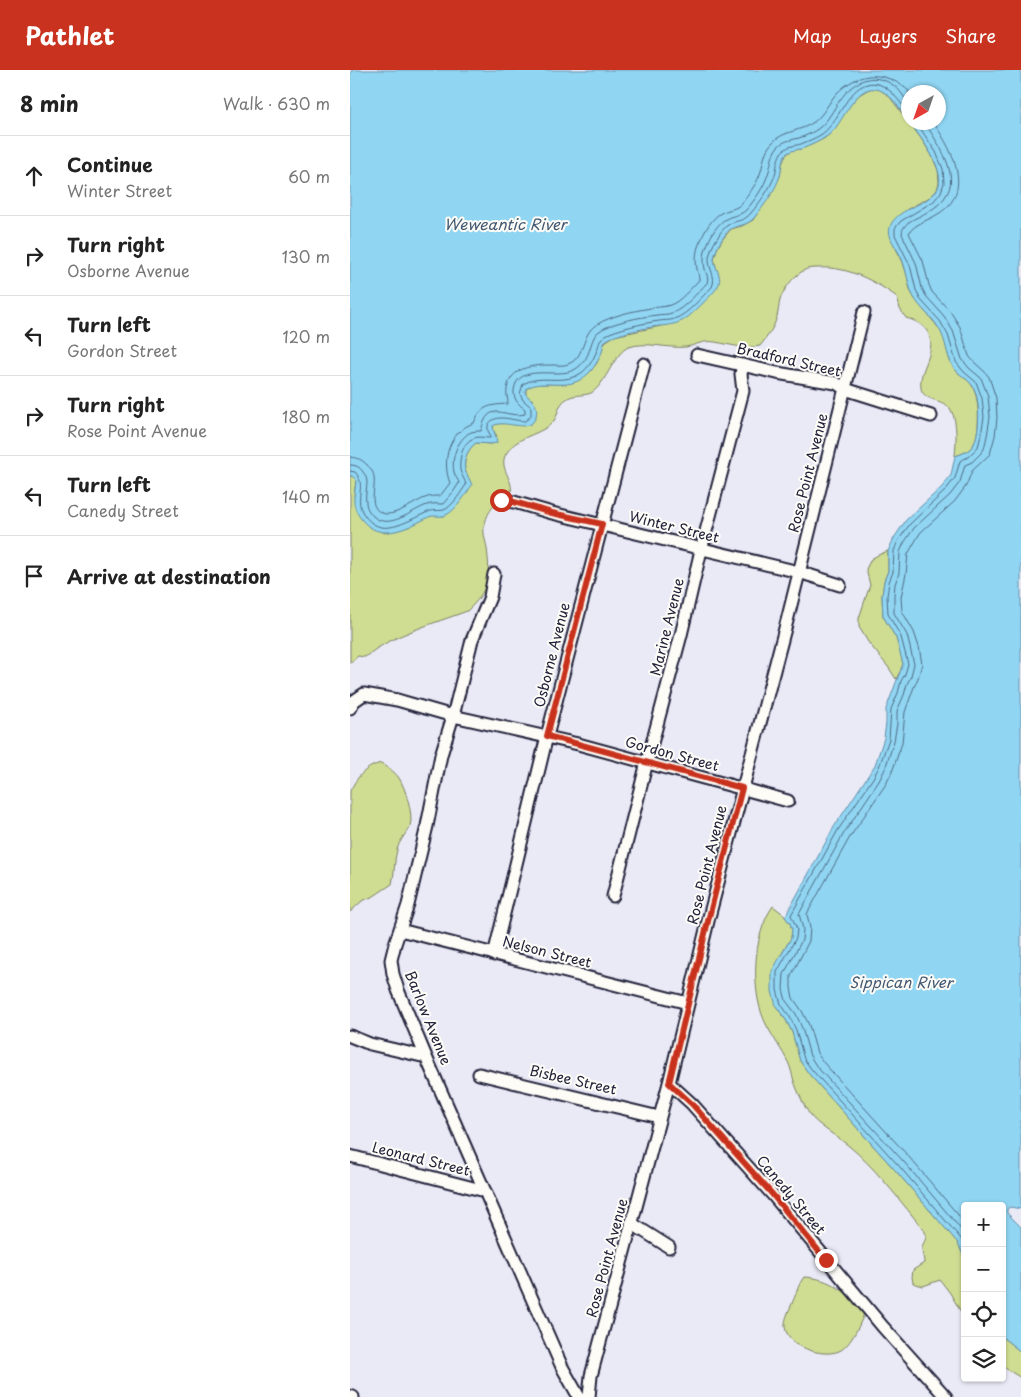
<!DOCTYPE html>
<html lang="en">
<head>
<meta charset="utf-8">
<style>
	body { margin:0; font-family:"Playpen Sans",sans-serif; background:#f6f6f6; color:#222 }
	.controls { position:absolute; right:15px; bottom:15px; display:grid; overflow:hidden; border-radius:5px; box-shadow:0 1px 4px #0004 }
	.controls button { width:45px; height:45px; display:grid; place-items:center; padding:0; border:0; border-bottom:1px solid #e0e0e0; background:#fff; color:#222; font:25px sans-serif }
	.compass { position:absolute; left:551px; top:15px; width:45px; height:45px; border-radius:50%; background:#fff; box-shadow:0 1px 4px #0004; rotate:220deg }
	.stop { position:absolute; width:15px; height:15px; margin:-11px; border:4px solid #c8321e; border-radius:50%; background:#fff }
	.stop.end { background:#c8321e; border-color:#fff; box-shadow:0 1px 5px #0008 }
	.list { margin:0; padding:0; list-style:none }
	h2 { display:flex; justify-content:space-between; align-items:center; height:65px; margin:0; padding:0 20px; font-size:21px }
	h2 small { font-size:16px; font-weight:400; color:#767676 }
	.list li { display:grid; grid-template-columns:32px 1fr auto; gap:15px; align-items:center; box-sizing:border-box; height:80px; padding:0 20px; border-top:1px solid #e0e0e0 }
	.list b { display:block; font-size:19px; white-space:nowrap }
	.list p { margin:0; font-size:16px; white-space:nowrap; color:#767676 }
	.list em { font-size:16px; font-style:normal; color:#767676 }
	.icon { flex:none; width:28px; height:28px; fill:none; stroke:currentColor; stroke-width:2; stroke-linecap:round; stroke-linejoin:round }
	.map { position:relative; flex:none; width:671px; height:1327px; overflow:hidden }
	header { display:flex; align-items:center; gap:30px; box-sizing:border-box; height:70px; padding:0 25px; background:#c8321e; color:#fff }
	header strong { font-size:24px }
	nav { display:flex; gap:28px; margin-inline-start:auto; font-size:18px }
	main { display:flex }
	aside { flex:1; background:#fff }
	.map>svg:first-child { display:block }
	.green { fill:#cedd91; stroke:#788066 }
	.water { fill:#90d5f2; stroke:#648da9 }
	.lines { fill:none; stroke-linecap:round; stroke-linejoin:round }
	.shore { stroke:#4e6a84; stroke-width:1 }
	.street-casing { stroke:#22223b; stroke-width:15 }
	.street { stroke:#fdfcf7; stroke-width:11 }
	.route { stroke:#c8321e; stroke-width:6 }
	.labels { text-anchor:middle; stroke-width:4; stroke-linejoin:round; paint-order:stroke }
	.street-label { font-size:14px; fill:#22223b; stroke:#fdfcf7 }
	.water-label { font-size:15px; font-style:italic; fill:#435872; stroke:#fdfcf7 }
</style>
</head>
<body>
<header>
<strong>Pathlet</strong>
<nav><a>Map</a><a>Layers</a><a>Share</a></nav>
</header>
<main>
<aside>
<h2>8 min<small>Walk · 630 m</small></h2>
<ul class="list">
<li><svg class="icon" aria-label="ahead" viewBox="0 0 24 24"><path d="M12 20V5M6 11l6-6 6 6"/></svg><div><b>Continue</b><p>Winter Street</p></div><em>60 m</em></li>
<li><svg class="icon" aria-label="right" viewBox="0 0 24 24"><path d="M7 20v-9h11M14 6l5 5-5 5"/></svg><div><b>Turn right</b><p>Osborne Avenue</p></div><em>130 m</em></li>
<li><svg class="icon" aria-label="left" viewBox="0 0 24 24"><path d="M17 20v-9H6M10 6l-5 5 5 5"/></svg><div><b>Turn left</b><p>Gordon Street</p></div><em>120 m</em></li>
<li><svg class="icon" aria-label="right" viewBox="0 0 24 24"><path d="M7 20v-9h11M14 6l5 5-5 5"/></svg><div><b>Turn right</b><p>Rose Point Avenue</p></div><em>180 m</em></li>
<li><svg class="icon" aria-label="left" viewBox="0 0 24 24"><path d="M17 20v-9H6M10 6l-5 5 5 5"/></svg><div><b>Turn left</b><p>Canedy Street</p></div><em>140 m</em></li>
<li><svg class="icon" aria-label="arrive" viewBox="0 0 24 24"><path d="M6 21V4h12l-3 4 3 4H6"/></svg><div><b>Arrive at destination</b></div></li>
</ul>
</aside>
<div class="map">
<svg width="671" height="1327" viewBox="0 0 671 1327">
	<rect width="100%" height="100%" fill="#e9eaf6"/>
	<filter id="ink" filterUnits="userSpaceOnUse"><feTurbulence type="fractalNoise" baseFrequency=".02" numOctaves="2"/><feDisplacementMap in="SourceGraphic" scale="10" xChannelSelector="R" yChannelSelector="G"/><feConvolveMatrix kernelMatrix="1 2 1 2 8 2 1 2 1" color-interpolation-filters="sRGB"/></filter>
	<g filter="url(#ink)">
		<path class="green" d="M519 19H529L539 26 570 67 581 84 588 100 589 112 587 120 580 127 556 140 544 175C548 183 553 190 555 199 558 206 558 215 561 222 569 238 584 249 593 265 597 274 597 286 602 295 606 303 615 307 621 314 630 325 631 365 622 377 617 382 612 384 605 386 606 372 608 353 601 340 594 328 573 332 571 318 569 306 576 296 579 285 585 265 575 253 556 248L550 239 547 227C525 211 497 196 469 198 465 198 461 198 457 199 446 203 436 216 431 227 429 232 429 237 428 242 426 255 418 266 410 276 391 279 383 275 365 272 353 270 347 275 336 277 317 279 297 271 279 277 264 282 256 315 241 323 234 326 225 324 218 328 206 334 210 347 200 355 186 366 165 367 156 384 148 398 164 409 161 423 160 431 148 432 144 436 138 442 136 449 134 457 133 464 136 472 137 479 141 506 138 522 117 541 83 554 43 564 15 587L8 586 0 593V406H2L6 410 4 426 34 463 58 457 81 445 93 446 99 443 113 428 121 415C120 410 117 405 115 400 113 389 118 379 126 373L141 374 147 366 143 360V356L146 354 152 353 183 330C177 327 174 324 177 318L182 315 189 314H216L239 303 247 293 255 272 264 266 311 256 369 206 366 197 364 189 367 179 372 170 381 159 392 156 403 150 425 116 430 106 432 94 436 85 442 80 451 79 463 74 475 68 483 61 500 35 509 25Z
			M538 481V501L534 511 532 526 533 546 546 568 550 581 553 594 550 602 546 609 539 598 518 572 509 557V548L520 515 516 499 521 489 528 485Z
			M31 693C37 697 44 701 49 708 55 717 64 745 60 756 56 764 49 771 47 780 44 790 45 802 42 814L24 826 12 831 0 842V721C7 707 15 697 31 693Z
			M423 836 432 843 440 853 442 860 441 868 431 885 426 936 436 950 442 962 450 991 459 1004 545 1100 608 1173 615 1189V1249L600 1223 590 1210 573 1216 563 1213 562 1207 563 1200 574 1193C574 1188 572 1184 572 1179 572 1173 577 1170 576 1164 574 1159 568 1153 565 1149 545 1124 523 1096 499 1076 489 1068 466 1054 460 1045 455 1038 447 1020 444 1011 442 1005 441 998 438 992 432 980 424 969 417 956 400 925 402 865 423 836Z
			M454 1207C482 1208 495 1223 515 1239 513 1250 500 1277 489 1281 472 1288 438 1277 435 1257 434 1249 440 1239 443 1231 447 1222 448 1215 454 1207Z
			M652 1267 671 1282V1308L652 1296Z"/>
		<path class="water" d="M2 0H671V1139L660 1137 657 1139V1143L671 1157V1282L652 1267V1136H615V1189L608 1173 545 1100 459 1004 450 991 442 962 436 950 426 936 422 921V901L441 868 442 860 440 853 435 847 484 757 525 695 534 668 536 653V639L553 594 546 568 533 546 532 526 534 511 538 501V481L544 468 556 450 592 417 601 405 605 386C612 384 620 381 624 374 630 360 631 328 622 315 616 307 605 303 601 293 595 279 596 268 586 254 578 243 566 235 561 221 557 209 556 197 550 185 546 177 537 167 540 157 542 149 552 142 559 139 568 134 581 129 587 120 598 101 570 67 560 53L588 52V22H558V51C550 39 537 16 520 19 504 22 493 50 483 61 475 69 464 74 454 78 448 80 441 80 436 84 431 90 432 99 430 106 425 121 414 136 404 148 397 156 387 155 381 159 377 161 373 168 371 171 368 176 365 183 364 188 364 197 372 205 369 214 366 222 345 241 338 247 327 256 315 255 302 257 290 259 277 262 265 266 263 267 257 269 255 271 253 274 253 279 252 282 247 294 240 305 228 311 212 319 193 309 177 318L175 322C177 328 183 329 185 334 187 337 187 342 186 346 181 366 155 348 143 356 143 362 147 367 147 373L141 374 126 373C118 379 113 389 115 400 117 405 120 410 122 415 116 424 104 444 93 446 85 447 83 444 75 449 55 459 30 472 12 450 8 445 5 440 4 433 3 425 6 418 6 410L2 406H0V5Z"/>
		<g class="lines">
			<path class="shore" d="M566 52 586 82 593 99 594 113 591 122 584 131 551 151 545 158V165L560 195 566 220 570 229 590 251 598 265 606 292 614 302 626 312 632 328 634 347 631 365 628 377 618 387 610 391 605 408 595 421 560 454 548 471 544 481 543 502 539 512 537 526 538 544 551 567 558 594 555 604 551 611 548 623 541 639 539 669 529 697 523 708 488 760 441 845 447 859 446 868 427 902V920L431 934 440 947 446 960 454 989 462 1000 549 1096 612 1170 615 1176
				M574 52C586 70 612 105 595 127 589 136 580 141 570 146 562 150 552 154 552 164L566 193 572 218 576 226 594 246 603 261 612 289 619 298 631 308 638 326 640 347 637 366 634 379 631 383 622 392 615 395 610 412 600 425 564 458 554 473 550 482 549 503 545 514 544 526V543L557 565 564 594 561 606 557 614 554 625 547 641V654L544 671 535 699 529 711 494 763 449 844 453 859 452 870 434 904 433 919 436 931 446 944 452 958 460 986 467 997 554 1092 615 1164
				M583 52C602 79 625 122 588 144 579 150 564 154 559 163L573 191 579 215 582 222 600 241 610 257 619 286 624 292 635 302 639 307 646 328 647 348 645 366 640 384 622 401 616 416 605 431 570 463 558 484 556 504 551 527 552 541 564 562 569 577 572 594 568 608 564 617 555 642 552 673 542 702 536 714 500 767 457 844 460 858 459 871 441 906V918L443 928 452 941 459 955 467 983 473 992 559 1087 615 1153
				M0 387C7 388 12 389 17 395 21 398 24 403 24 408 26 419 17 437 32 443 44 448 64 432 75 428 79 426 85 426 90 426L100 413C91 390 99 361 124 353 131 335 141 335 158 334 158 329 156 324 157 319 161 296 184 295 203 295 208 295 213 296 218 294 236 287 231 264 246 255 262 245 283 241 301 238 307 237 315 237 320 235 330 232 342 217 349 210 349 206 348 203 347 199 345 189 346 179 351 170 355 160 362 148 371 143 378 139 386 140 392 133 399 124 408 112 411 101 414 91 414 81 422 73 433 60 452 62 465 51 474 44 479 32 486 24 509 0 536 0 560 22
				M0 395C6 395 10 397 13 402 21 411 14 421 16 432 16 437 19 442 23 446 39 461 62 440 77 435 82 433 88 434 93 434L104 421 109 413C108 409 105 407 104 402 101 388 107 371 119 363 123 361 127 361 131 361 139 328 155 349 175 344V339C169 335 163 329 164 320 168 292 207 309 224 300 243 289 238 271 248 262 261 252 291 247 307 245 312 244 317 245 322 243 334 239 348 222 357 213 359 207 356 204 355 199 353 190 354 181 358 173 361 165 368 153 376 149 382 145 390 146 396 140 405 130 414 117 418 104 421 96 421 87 426 79 431 71 441 70 449 68 456 66 464 62 469 58 478 51 483 40 490 30 505 9 525 0 547 18 551 22 555 28 558 33
				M0 401 5 402C17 415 4 428 13 443 30 471 56 451 78 442 84 439 91 442 96 439 105 433 110 423 116 415 115 409 111 405 110 400 109 389 112 372 124 368 129 366 135 368 140 368L141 366 138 361V355C146 342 162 351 175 351L181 346V337L173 330 170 324 173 314C190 304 209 314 226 306 237 301 243 291 247 280 249 275 249 270 254 266 265 259 295 253 309 251 314 250 319 251 324 249 339 244 351 227 362 217 367 206 358 199 359 188 360 181 363 175 366 170 369 165 373 158 378 155 385 150 394 152 401 143 410 132 420 119 425 105 427 97 427 90 431 83 436 76 444 76 451 74 458 71 466 68 472 64 489 52 496 20 517 14 536 9 549 31 558 43"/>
			<g class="street-casing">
				<path id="street" d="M347 285 427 303 486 313 495 319 581 346
					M151 430 164 432 202 443 449 502 490 515
					M144 504 140 527 122 570 103 646 91 685 77 756 58 835 45 874 41 890 43 904 48 920 76 987 212 1297 229 1327
					M0 638 4 631 14 624 47 630 103 646 228 674 438 731
					M263 826 297 692 331 565 351 480 393 321 391 304 393 295
					M50 860 338 933
					M144 885 197 666 294 294
					M0 966 20 974 76 987
					M129 1004 309 1047
					M319 1013 342 1034 422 1124 533 1257 596 1327
					M0 1086 135 1121
					M281 1153 319 1177
					M0 1326 3 1327
					M239 1327 241 1306 319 1013 359 847 438 547 514 242"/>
			</g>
			<use href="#street" class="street"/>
		</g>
	</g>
	<g class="lines" filter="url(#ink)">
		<path class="route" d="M151 430 164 432 202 443 252 454 197 666 228 674 392 718 359 847 319 1013 342 1034 422 1124 476 1190"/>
	</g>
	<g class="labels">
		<g class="street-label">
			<text transform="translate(439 290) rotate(13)" y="5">Bradford Street</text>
			<text transform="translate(458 403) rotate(-76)" y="5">Rose Point Avenue</text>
			<text transform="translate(324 457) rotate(14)" y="5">Winter Street</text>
			<text transform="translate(317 557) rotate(-76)" y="5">Marine Avenue</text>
			<text transform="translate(202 585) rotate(-76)" y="5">Osborne Avenue</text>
			<text transform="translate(322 684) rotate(15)" y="5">Gordon Street</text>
			<text transform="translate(357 795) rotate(-76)" y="5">Rose Point Avenue</text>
			<text transform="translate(197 882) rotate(14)" y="5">Nelson Street</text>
			<text transform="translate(78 948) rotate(68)" y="5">Barlow Avenue</text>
			<text transform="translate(223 1010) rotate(13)" y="5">Bisbee Street</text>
			<text transform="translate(71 1089) rotate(14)" y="5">Leonard Street</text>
			<text transform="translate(441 1125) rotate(50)" y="5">Canedy Street</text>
			<text transform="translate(257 1188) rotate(-75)" y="5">Rose Point Avenue</text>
		</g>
		<g class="water-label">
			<text x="155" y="160">Weweantic River</text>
			<text x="551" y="918">Sippican River</text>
		</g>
	</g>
</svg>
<div class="controls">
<button>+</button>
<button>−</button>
<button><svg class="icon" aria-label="locate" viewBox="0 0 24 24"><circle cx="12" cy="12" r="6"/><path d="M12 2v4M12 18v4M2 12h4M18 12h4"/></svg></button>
<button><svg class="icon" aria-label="layers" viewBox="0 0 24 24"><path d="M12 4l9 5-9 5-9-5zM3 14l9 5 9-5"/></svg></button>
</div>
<svg class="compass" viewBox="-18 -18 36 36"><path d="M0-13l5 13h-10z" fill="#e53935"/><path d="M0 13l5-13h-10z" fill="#767676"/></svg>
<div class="stop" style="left:151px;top:430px"></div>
<div class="stop end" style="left:476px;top:1190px"></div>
</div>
</main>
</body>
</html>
